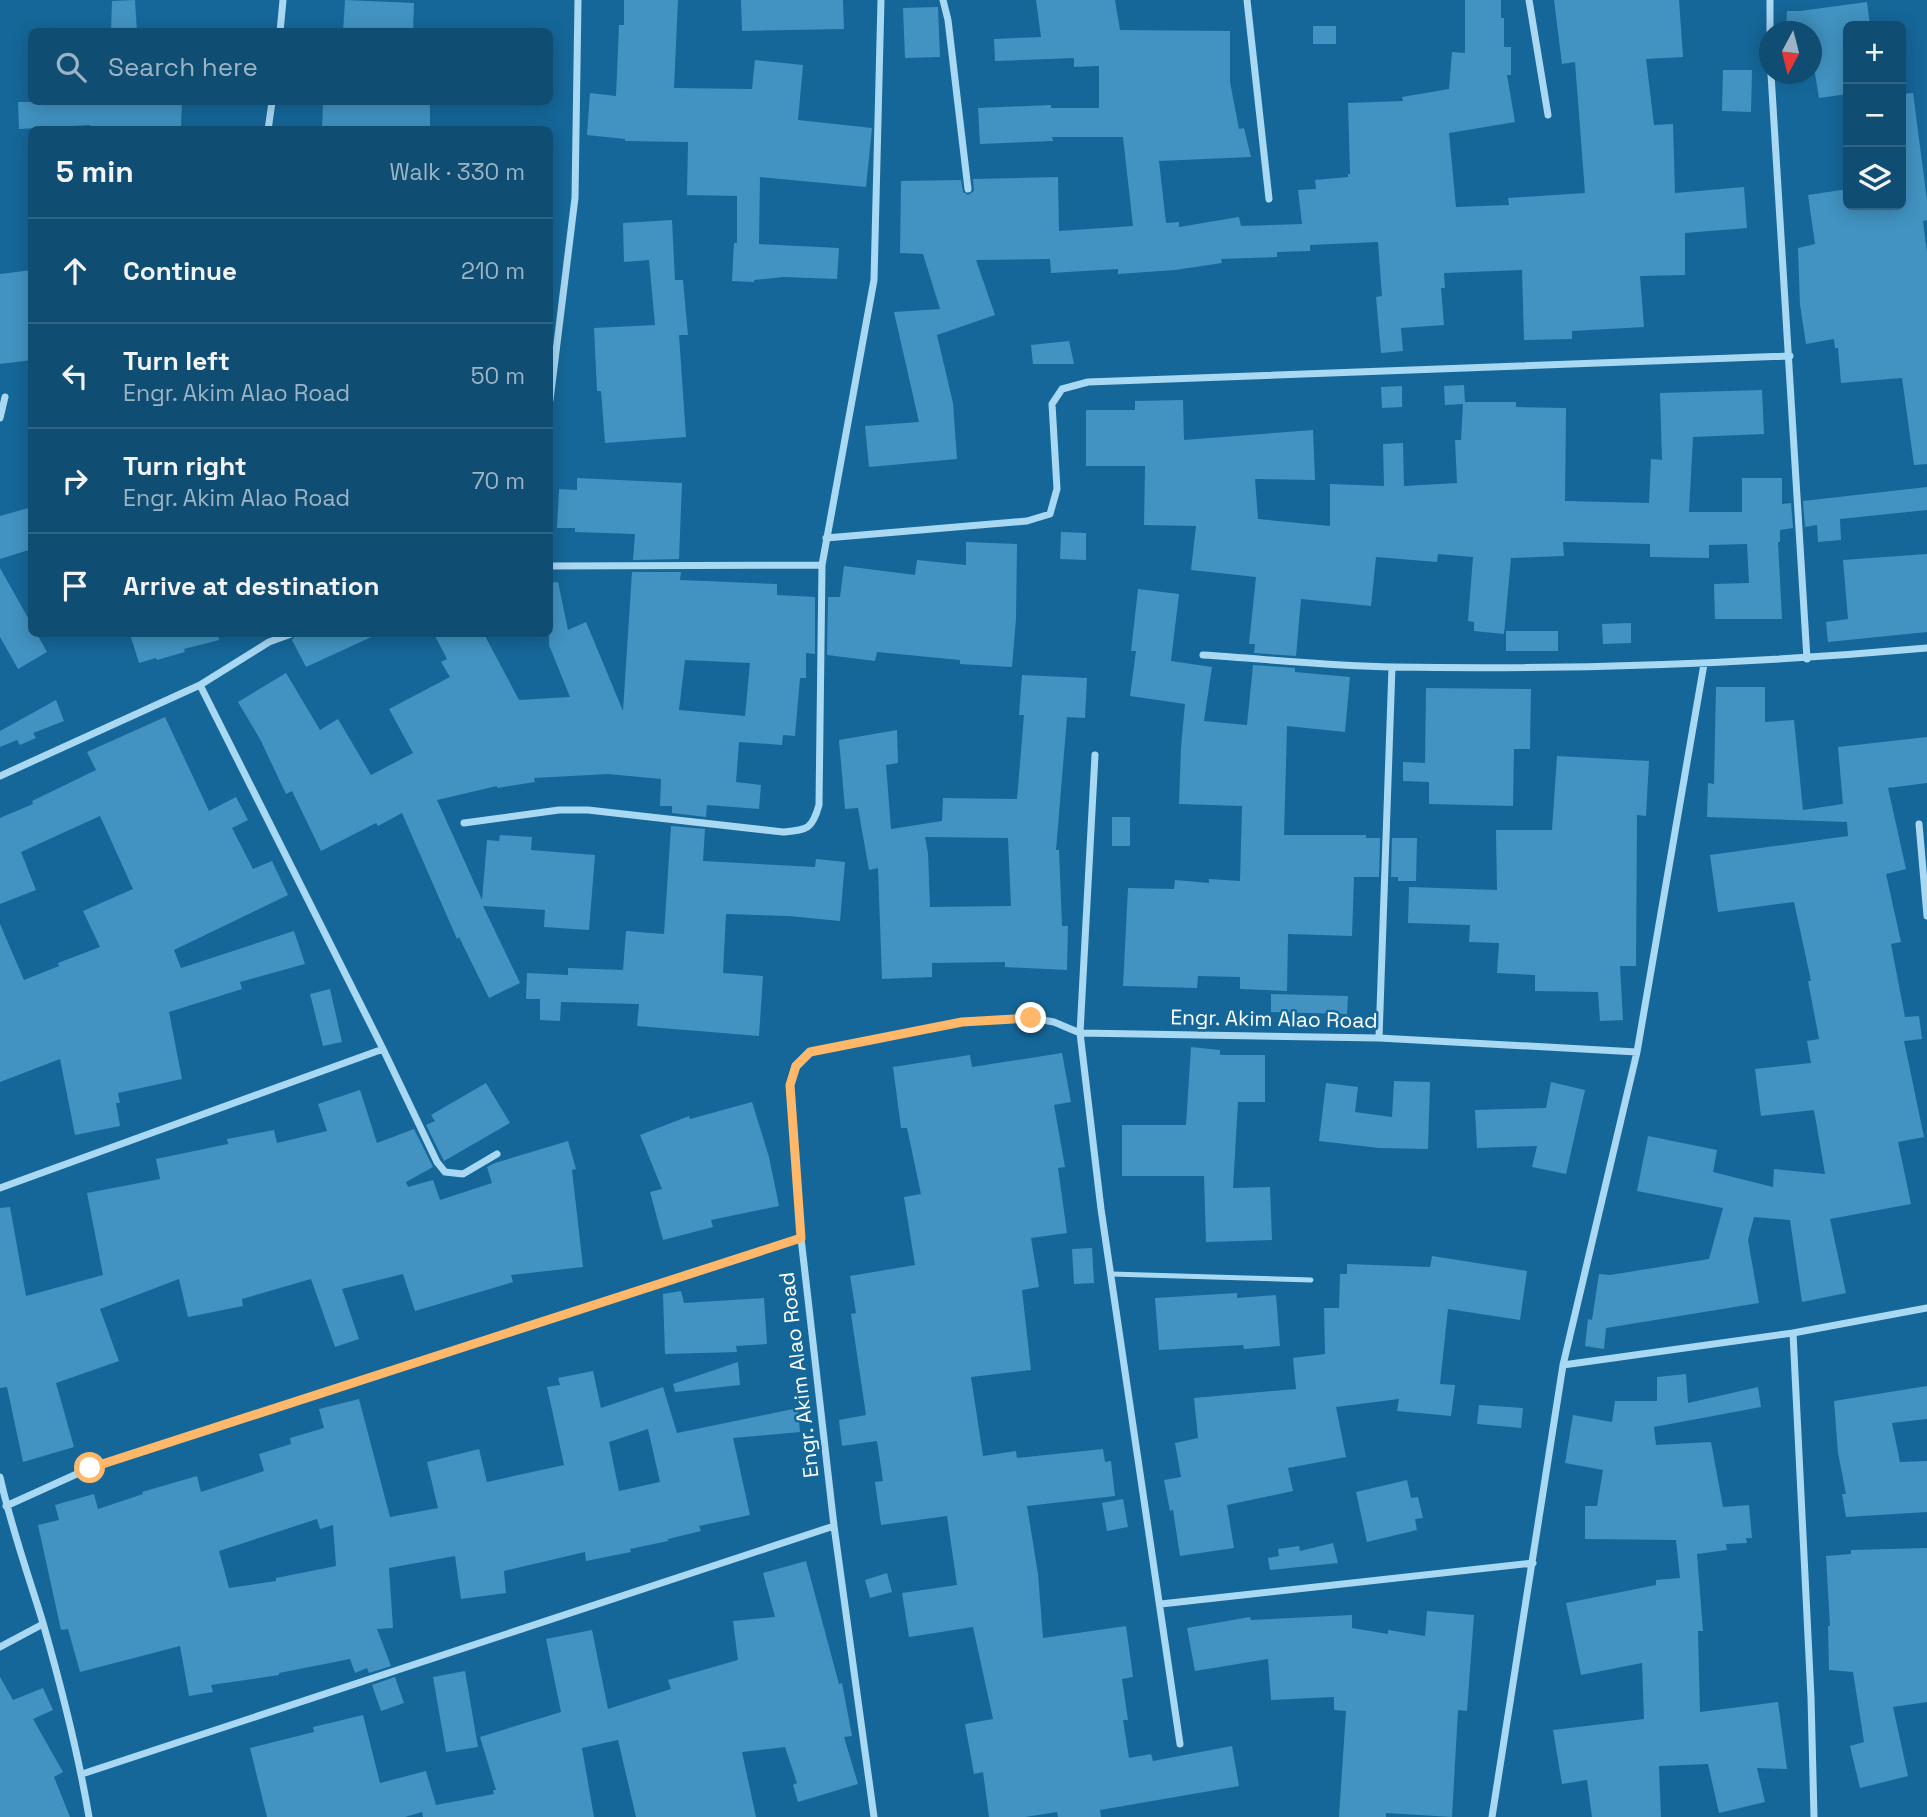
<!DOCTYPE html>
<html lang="en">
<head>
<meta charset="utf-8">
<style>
	body { margin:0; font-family:"Space Grotesk",sans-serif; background:#1e577b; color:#f1f3f6 }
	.controls { position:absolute; right:21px; top:21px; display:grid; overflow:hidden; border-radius:10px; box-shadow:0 4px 18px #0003 }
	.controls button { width:63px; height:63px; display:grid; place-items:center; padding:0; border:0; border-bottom:2px solid #306485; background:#104d73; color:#f1f3f6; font:35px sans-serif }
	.compass { position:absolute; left:1759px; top:21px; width:63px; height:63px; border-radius:50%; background:#104d73; box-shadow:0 4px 18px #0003; rotate:187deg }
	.stop { position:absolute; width:21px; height:21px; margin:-16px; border:5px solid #ffb86a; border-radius:50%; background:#fff }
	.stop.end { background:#ffb86a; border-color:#fff; box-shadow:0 2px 7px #0008 }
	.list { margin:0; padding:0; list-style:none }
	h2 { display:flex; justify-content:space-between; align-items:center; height:91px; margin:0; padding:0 28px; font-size:30px }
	h2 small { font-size:23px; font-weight:400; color:#9cb4c4 }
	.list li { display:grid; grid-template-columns:46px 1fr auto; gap:21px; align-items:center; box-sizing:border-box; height:105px; padding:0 28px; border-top:2px solid #306485 }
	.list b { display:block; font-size:26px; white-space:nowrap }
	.list p { margin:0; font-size:23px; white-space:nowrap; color:#9cb4c4 }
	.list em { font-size:23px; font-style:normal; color:#9cb4c4 }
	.icon { flex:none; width:38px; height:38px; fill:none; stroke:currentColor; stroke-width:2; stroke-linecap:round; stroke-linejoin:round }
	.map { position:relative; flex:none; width:1927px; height:1817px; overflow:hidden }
	.search { position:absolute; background:#104d73; box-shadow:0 4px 18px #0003; left:28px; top:28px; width:525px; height:77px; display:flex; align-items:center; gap:18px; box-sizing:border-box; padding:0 24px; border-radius:10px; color:#9cb4c4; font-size:26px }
	.panel { position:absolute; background:#104d73; box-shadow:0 4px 18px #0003; left:28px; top:126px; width:525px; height:511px; border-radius:10px }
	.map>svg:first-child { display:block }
	.building { fill:#4293c2; fill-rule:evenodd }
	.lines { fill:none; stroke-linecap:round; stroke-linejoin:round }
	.service { stroke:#a9d8f3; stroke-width:5 }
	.minor { stroke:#a9d8f3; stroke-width:7 }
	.route { stroke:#ffb86a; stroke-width:9 }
	.labels { text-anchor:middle; stroke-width:5; stroke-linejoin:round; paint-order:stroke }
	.street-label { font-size:21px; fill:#fff; stroke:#156799 }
</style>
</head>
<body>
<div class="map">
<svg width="1927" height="1817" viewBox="0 0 1927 1817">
	<rect width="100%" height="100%" fill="#156799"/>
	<path class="building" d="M135 0 137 32H111L112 1Z
		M345 0 414 3 413 32H343Z
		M624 0H678L674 88 752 89 755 60 803 65 798 120 872 128 866 187 760 177 759 244 839 248 837 279 783 277 754 280V282L732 281 734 243H737V196L687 195 688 142 625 141V139L587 135 590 93 616 96 619 25H624Z
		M741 0H843L844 29 742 31Z
		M1036 0H1115L1120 30 1230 31V82L1239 129 1244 128 1251 157 1159 161 1166 223 1179 222V227L1239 217 1241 226 1302 224 1298 190 1316 189 1315 180 1348 177V174H1350L1348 103 1403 101 1402 97 1449 89 1452 52 1465 53V0H1501V18H1504V47H1511V75H1507L1515 122 1449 133 1456 207 1509 205 1508 198 1585 193 1575 62 1562 64 1554 0H1679L1683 57 1646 59 1654 125 1673 124 1675 193 1744 187 1747 228 1685 233V275L1640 276 1644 327 1572 331V339L1524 340 1522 270 1444 273 1445 288H1441L1444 325 1401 328 1403 351 1381 353 1376 297 1382 296 1378 242 1310 245V251L1277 252V257L1221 259 1222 263 1175 270 1118 274V269L1051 273 1050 259 976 260 995 315 937 335 953 403 957 459 869 467 865 426 919 422 894 312 940 309 923 254 900 253 901 181 961 180 963 192 968 195 974 191 973 179 1058 177 1059 231 1133 226 1123 137H1052L1053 141 980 144 978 108 1051 105V108H1099V66L1074 67V58L995 61 994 39 1041 37Z
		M1867 2 1870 26H1848V94L1819 98 1811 49V32L1786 30 1787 11H1800Z
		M938 7 940 57 905 58 903 8Z
		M1313 26H1336V44H1313Z
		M1723 70H1752L1751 112 1722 111Z
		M1913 93 1927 200V220L1923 221 1927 253V464L1914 465 1902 378 1841 383 1838 348H1835L1834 339 1806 344 1800 305 1798 248 1815 244 1808 195 1848 189V205H1901V94Z
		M18 102H182L181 129 90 130V125L19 129Z
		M323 102H430V130H322Z
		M672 220 675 280H683L688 335H679L686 437 605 443 601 391H597L594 328 655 325 649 260 624 262 623 223Z
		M32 270V360L0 364V274Z
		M1069 341 1074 364H1033L1031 345Z
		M1464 385 1465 402H1516V407L1566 408 1565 501 1649 503 1651 459 1662 460 1660 393 1762 390 1764 434 1693 437 1689 512H1742V478H1782V504L1791 503 1793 528 1780 530V542H1778L1782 619H1715L1714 584 1749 583 1747 544 1709 545V558L1650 557V544L1563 542 1564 556 1511 558 1504 634 1474 631V622L1468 621 1473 557 1438 554 1437 562 1376 557 1371 606 1301 599 1296 656 1254 653 1255 644H1249L1256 577 1191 570 1196 526 1144 525 1145 466H1086V410H1135V401L1183 400 1184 440 1313 430 1315 480 1255 479 1258 519 1330 526V484L1384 486 1383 444 1403 443 1404 486 1457 483 1455 440H1461L1463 404 1445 405 1444 386Z
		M1402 386V407L1382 408 1381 387Z
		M577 478 682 483 679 559 633 560 635 534 575 532V528H557L559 489 577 490Z
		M1927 487V510L1840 519 1841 540 1818 542 1817 525 1805 527 1803 501Z
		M32 507V549L0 559V516Z
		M1061 532 1086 533V560L1060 559Z
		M966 542 1017 544 1016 618 1012 667 960 664V660L877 652 875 661 827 655 828 597H840L844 566 915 575 917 560 966 565Z
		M1927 554V632L1828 642 1826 622 1848 619 1843 560Z
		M0 568 32 625V634H37L47 652 18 669 0 637Z
		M632 572H681L680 580 777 584V595L815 597V654L806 653V678H800L795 736 783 735 782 745 739 742 736 782 761 785 759 809 707 805 706 817 672 813V806H660L661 779 608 774 534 778 535 782 497 788V786L437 800 482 900 487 840 499 841 500 835 532 837 531 850 595 855 589 930 544 927 545 910 483 906 520 983 489 998 459 937 457 939 402 813 378 826 376 823 321 851 292 791 286 794 260 739 238 702 286 673 320 730 338 719 371 775 413 753 389 709 450 677 441 662 447 659 434 634H484L519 700 570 697 549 645 550 583 558 582 568 630 586 622 623 711ZM685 660 750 663 745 716 679 710Z
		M1138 589 1179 594 1171 661 1212 667 1204 721 1247 725 1253 665 1295 668V672L1350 677 1345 732 1287 726 1284 835H1366V838H1380L1379 877H1354L1352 936 1288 934 1287 991 1240 989V977L1198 976 1197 988 1123 986 1128 888 1174 889 1175 880 1209 883V879L1240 881 1242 806 1179 804 1181 747 1185 704 1130 696 1136 651H1131Z
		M1631 623V643L1603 644 1602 624Z
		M1506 631H1558V651H1506Z
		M130 634H218L219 640 184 649 185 652 157 660 156 658 139 663Z
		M297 634H378L306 667 292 640Z
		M1022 675 1087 678 1085 718 1067 717 1056 850H1059L1062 926H1068L1067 970 1005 967V962L932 963V977L882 979 878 868 869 870 858 808 845 809 839 740 897 730 898 763 886 765 891 829 942 821 943 798 1017 799 1024 715H1019ZM925 837 1008 838 1011 906 930 907 928 853Z
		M1716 687H1765V722L1794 720 1803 810 1843 804 1838 747 1927 737V783L1888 788 1906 869 1886 874 1901 942 1891 944 1905 1017 1919 1016 1922 1039 1904 1041 1924 1137 1898 1142 1911 1204 1830 1219 1846 1293 1802 1302 1790 1220 1754 1217 1748 1240 1759 1303 1606 1328 1604 1349 1585 1346 1588 1319 1592 1320 1599 1274 1610 1275 1709 1259 1723 1208 1637 1191 1648 1136 1717 1150 1713 1172 1773 1187 1774 1169 1825 1174 1814 1110 1761 1116 1755 1069 1811 1063 1807 1041 1819 1039 1808 981H1811L1794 902 1718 912 1710 855 1848 836 1847 822 1707 817 1708 783 1714 784Z
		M1426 688 1531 689 1530 749H1514L1513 806 1429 804V782L1403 781V762L1425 763Z
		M56 700 64 721 33 733 36 738 20 745 17 740 0 747V731Z
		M165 717 209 811 236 797 248 820 232 828 253 869 272 861 288 895 174 950 181 968 294 931 305 964 240 982 242 989 169 1012 182 1079 118 1093 120 1103H116L120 1126 75 1135 60 1059 0 1082V924L24 980 59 966 58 963 100 947 83 911 133 889 100 816 21 852 36 890 0 904V818L33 804 32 801 96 770 87 752Z
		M1557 756 1649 761 1646 816 1637 815 1636 966H1620L1623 1020 1600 1021 1598 992 1535 991V975L1497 973 1499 943 1469 942 1470 925 1408 923 1409 887 1497 890 1496 830H1552Z
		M1112 817H1130V846H1112Z
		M671 826 705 829 703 861 815 867 816 859 845 862 840 921 788 916 726 914 723 973 763 976 759 1036 637 1026 639 1004 561 1002 560 1021 540 1020V999H526L527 973 568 975V968L623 970 626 931 664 934Z
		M1392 838H1417L1416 881H1398V877H1391Z
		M330 989 342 1042 323 1046 310 994Z
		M1271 994 1348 996 1347 1014 1271 1012Z
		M1191 1047 1220 1050V1055H1265V1102H1238L1233 1188 1270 1187 1272 1240 1206 1242 1204 1176H1122V1125H1186Z
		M1062 1053 1071 1102 1054 1105 1065 1167 1058 1168 1067 1233 1031 1238 1039 1287 1022 1290 1031 1370 971 1377 983 1456 1016 1451 1017 1458 1103 1449 1105 1462 1111 1461 1115 1496 1027 1506 1038 1574 1043 1638 1126 1626 1133 1677 1122 1679 1128 1720H1123L1129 1758 1151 1754 1153 1761 1232 1746 1239 1786 1100 1810 1101 1817H1058L1057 1812 1025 1817H989L983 1772 974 1774 965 1724 993 1719 973 1627 909 1637 902 1593 957 1585 947 1516 881 1525 875 1482 883 1481 877 1441 842 1446 839 1420 866 1415 851 1314 856 1313 850 1276 915 1265 904 1197 921 1194 907 1128H901L893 1067 970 1055 972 1067Z
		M1394 1081 1430 1082 1428 1149 1379 1148 1319 1141 1326 1083 1358 1087 1355 1112 1392 1117Z
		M1551 1082 1585 1090 1566 1174 1532 1167 1537 1146 1477 1148 1475 1110 1546 1108Z
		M486 1083 510 1123 444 1161 426 1125 435 1121 431 1115Z
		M360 1090 377 1143 414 1129 433 1167 406 1182 408 1187 433 1180 440 1200 492 1183 487 1167 495 1163 568 1141 576 1169 572 1170 583 1267 511 1275 513 1282 415 1311 403 1274 342 1289 359 1339 335 1347 311 1279 242 1299 243 1306 188 1317 179 1279 100 1309 119 1361 56 1383 74 1447 23 1462 7 1387 0 1388V1208L10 1207 26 1296 103 1275 87 1193 160 1179 156 1159 228 1144 227 1139 274 1130 277 1143 327 1131 318 1104Z
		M752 1102 769 1157 779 1206 711 1220 713 1227 663 1240 650 1192 662 1189 640 1135 689 1116 690 1119Z
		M1092 1248 1094 1283 1074 1284 1072 1249Z
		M1432 1256 1527 1271 1520 1320 1448 1309 1440 1384 1455 1385 1451 1416 1397 1411 1399 1399 1336 1407 1346 1457 1288 1468 1293 1491 1227 1505 1234 1548 1180 1556 1173 1510 1170 1511 1164 1480 1181 1477 1175 1443 1198 1438 1194 1398 1296 1389 1293 1358 1325 1354 1324 1308H1339L1340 1274H1347V1264L1430 1267Z
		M681 1291 684 1303 764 1298 767 1344 736 1346 737 1352 665 1354 663 1294Z
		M1237 1293V1298L1276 1295 1280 1346 1244 1349 1243 1345 1159 1350 1155 1298Z
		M738 1362 740 1385 675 1392 673 1384Z
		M593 1371 601 1408 663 1387 677 1433 798 1408 800 1432 733 1438 750 1515 699 1526 701 1531 668 1539V1541L630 1549 631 1552 586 1561 585 1552 504 1571 506 1593 461 1599 455 1556 389 1568 393 1628 377 1629 391 1666 369 1673 367 1668 355 1673 350 1659 279 1673V1675L211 1685 213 1692 189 1696 180 1646 80 1672 68 1629 61 1630 38 1525 59 1520 55 1505 94 1494 98 1509 143 1494 142 1492 197 1476 201 1492 264 1471 259 1454 291 1444 290 1438 324 1428 319 1409 359 1399 390 1517 438 1508 427 1462 479 1449 487 1482 564 1465 547 1387 560 1385 558 1378ZM648 1429 660 1482 619 1491 609 1442ZM317 1519 320 1529 333 1525 336 1566 276 1578V1581L229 1588 219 1551Z
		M1686 1374 1688 1403 1758 1387 1761 1407 1654 1427 1656 1445 1711 1442 1723 1507 1749 1505 1752 1538H1746L1747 1543 1726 1544 1727 1550 1697 1554 1703 1631H1698L1700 1712 1778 1702 1787 1769 1757 1768 1765 1802 1719 1813 1708 1764 1659 1766 1661 1817H1592L1587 1780 1562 1784 1553 1730 1644 1719 1642 1663 1581 1675 1566 1603 1656 1585V1580L1680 1578 1676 1540 1585 1539V1506H1597L1603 1470 1565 1463 1573 1415 1612 1422 1615 1401H1657V1377Z
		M1927 1386V1419L1892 1423 1900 1462 1927 1461V1512L1846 1517 1842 1494H1846L1838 1453 1834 1401Z
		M1479 1405 1523 1408 1521 1428 1477 1424Z
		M1407 1480 1411 1498 1418 1497 1423 1518 1415 1519 1417 1530 1367 1542 1356 1492Z
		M1123 1499 1128 1527 1107 1531 1102 1503Z
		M1333 1543 1338 1563 1270 1570 1268 1558 1279 1556 1278 1549 1299 1546 1300 1551Z
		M1927 1548V1702L1893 1707 1908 1776 1860 1788 1850 1746 1864 1742 1853 1672 1829 1670 1828 1626H1830L1826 1556 1851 1554V1550Z
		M806 1561 839 1684 842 1683 852 1736 844 1737 858 1784 798 1802 793 1785 797 1783 785 1747 742 1752 756 1817H636L618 1740 582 1748 594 1817H423L422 1812 405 1817H267L250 1748 314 1732 313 1727 363 1715 380 1783 426 1771 436 1805 494 1794 493 1790H496L480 1737 561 1712 546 1639 592 1630 608 1709 671 1689 668 1680 738 1660 733 1621 775 1617 763 1573Z
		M887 1573 892 1592 870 1598 865 1580Z
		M1427 1611 1474 1615 1467 1711 1458 1710 1452 1817 1386 1813V1817H1339L1346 1711 1334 1710V1697L1271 1700 1268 1659 1195 1671 1187 1628 1250 1617 1251 1620 1352 1615V1628L1388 1634V1630L1425 1636Z
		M465 1671 478 1747 446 1752 433 1677Z
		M0 1677 13 1700 43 1688 53 1710 33 1719 63 1772 54 1777 70 1817H0Z
		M395 1677 404 1703 381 1711 372 1685Z"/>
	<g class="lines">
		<path class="service" d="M1111 1274 1311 1280"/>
		<path class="minor" d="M943 0 948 20 968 189
			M1247 0 1269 199
			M1529 0 1548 115
			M280 32 283 0
			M1770 32V0
			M1771 74 1807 659
			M268 130 272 102
			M550 400 575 198 578 0
			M0 418 5 397
			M826 538 1027 521 1050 514 1057 489 1052 404 1062 389 1088 382 1790 356
			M550 566 822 565
			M1203 655C1266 659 1330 666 1393 667 1571 670 1750 664 1927 648
			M200 685 383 1049 437 1162 445 1172 463 1174 497 1154
			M1095 755 1080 1033 1101 1209 1180 1744
			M0 776 200 685 269 642 291 634
			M464 823 559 810H588L783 832C807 830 812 830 819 805L822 565 874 280 881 0
			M1919 824 1927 916
			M1379 1038 1392 667
			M0 1188 383 1049
			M1793 1333 1811 1697 1814 1817
			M1563 1365 1793 1333 1927 1308
			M0 1477C11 1527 28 1574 43 1623 61 1686 78 1752 89 1817
			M6 1506 90 1468 801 1238
			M1161 1604 1533 1563
			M0 1647 43 1624
			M82 1774 834 1526
			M874 1817 834 1526 801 1238 790 1085 795 1066 810 1052 962 1022 1031 1018 1054 1022 1080 1033 1379 1038 1637 1052
			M1492 1817 1563 1365 1637 1052 1704 664"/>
	</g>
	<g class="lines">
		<path class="route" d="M90 1468 801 1238 790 1085 796 1066 810 1052 962 1022 1031 1018"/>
	</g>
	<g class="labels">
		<g class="street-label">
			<text transform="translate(1274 1019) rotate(1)" y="7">Engr. Akim Alao Road</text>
			<text transform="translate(799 1375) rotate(-97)" y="7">Engr. Akim Alao Road</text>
		</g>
	</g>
</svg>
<div class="controls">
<button>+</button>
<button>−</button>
<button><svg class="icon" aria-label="layers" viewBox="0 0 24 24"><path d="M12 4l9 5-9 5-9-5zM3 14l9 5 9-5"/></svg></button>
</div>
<svg class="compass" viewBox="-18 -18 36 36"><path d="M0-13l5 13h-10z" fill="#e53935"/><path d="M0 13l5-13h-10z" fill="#9cb4c4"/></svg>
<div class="stop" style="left:90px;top:1468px"></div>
<div class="stop end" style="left:1031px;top:1018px"></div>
<div class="search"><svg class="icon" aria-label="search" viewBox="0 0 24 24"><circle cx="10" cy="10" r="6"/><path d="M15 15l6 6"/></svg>Search here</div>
<section class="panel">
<h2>5 min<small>Walk · 330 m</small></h2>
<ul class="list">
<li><svg class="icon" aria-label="ahead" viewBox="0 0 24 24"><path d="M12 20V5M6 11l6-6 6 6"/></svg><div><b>Continue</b></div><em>210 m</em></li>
<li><svg class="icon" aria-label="left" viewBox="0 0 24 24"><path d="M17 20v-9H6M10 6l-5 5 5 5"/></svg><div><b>Turn left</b><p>Engr. Akim Alao Road</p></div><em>50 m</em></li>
<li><svg class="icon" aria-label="right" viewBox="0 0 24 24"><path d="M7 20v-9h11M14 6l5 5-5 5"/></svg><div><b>Turn right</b><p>Engr. Akim Alao Road</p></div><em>70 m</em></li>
<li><svg class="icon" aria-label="arrive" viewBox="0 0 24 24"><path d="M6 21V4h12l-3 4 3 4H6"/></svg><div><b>Arrive at destination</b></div></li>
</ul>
</section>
</div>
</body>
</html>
